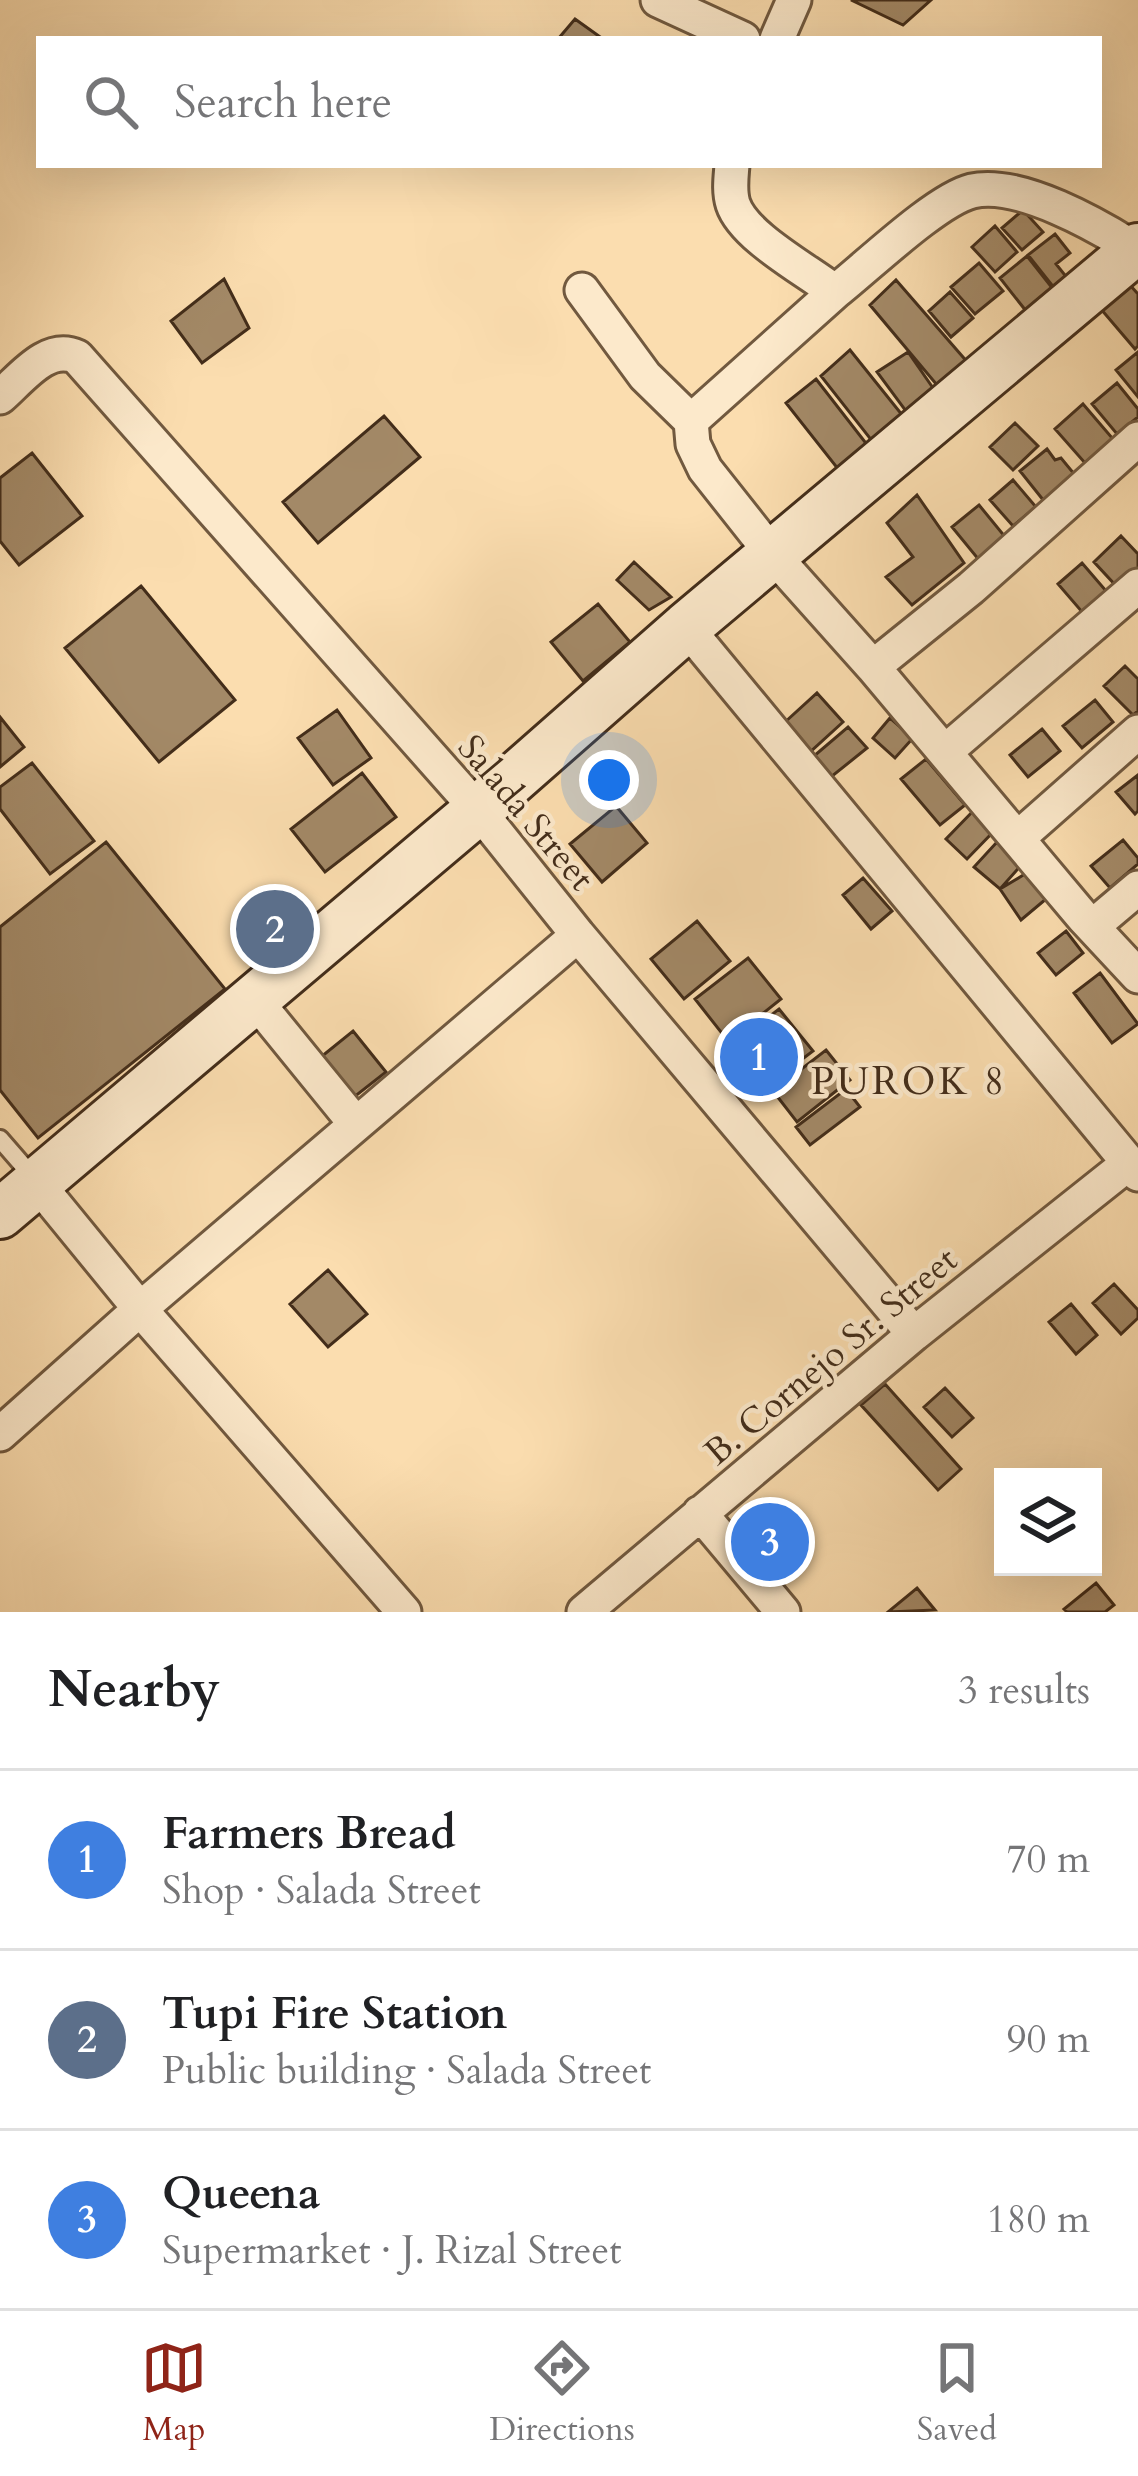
<!DOCTYPE html>
<html lang="en">
<head>
<meta charset="utf-8">
<style>
	body { margin:0; font-family:Cardo,serif; background:#f2f2f2; color:#202124 }
	.controls { position:absolute; right:36px; bottom:36px; display:grid; overflow:hidden; border-radius:0px; box-shadow:0 12px 48px #0002 }
	.controls button { width:108px; height:108px; display:grid; place-items:center; padding:0; border:0; border-bottom:3px solid #e0e0e0; background:#fff; color:#202124; font:60px sans-serif }
	.you { position:absolute; left:609px; top:780px; width:42px; height:42px; margin:-30px; border:9px solid #fff; border-radius:50%; background:#1a73e8; box-shadow:0 0 0 18px #1a73e833 }
	.badge { display:grid; place-items:center; width:78px; height:78px; border-radius:50%; background:#8f2418; color:#fff; font-size:39px; font-weight:700 }
	.pin { position:absolute; translate:-50% -50%; border:6px solid #fff; box-shadow:0 3px 12px #0006 }
	.list { margin:0; padding:0; list-style:none }
	h2 { display:flex; justify-content:space-between; align-items:center; height:156px; margin:0; padding:0 48px; font-size:51px }
	h2 small { font-size:39px; font-weight:400; color:#757577 }
	.list li { display:grid; grid-template-columns:78px 1fr auto; gap:36px; align-items:center; box-sizing:border-box; height:180px; padding:0 48px; border-top:3px solid #e0e0e0 }
	.list b { display:block; font-size:45px; white-space:nowrap }
	.list p { margin:0; font-size:39px; white-space:nowrap; color:#757577 }
	.list em { font-size:39px; font-style:normal; color:#757577 }
	.icon { flex:none; width:66px; height:66px; fill:none; stroke:currentColor; stroke-width:2; stroke-linecap:round; stroke-linejoin:round }
	.map { position:relative; flex:none; width:1138px; height:1612px; overflow:hidden }
	.search { position:absolute; background:#fff; box-shadow:0 12px 48px #0002; left:36px; right:36px; top:36px; height:132px; display:flex; align-items:center; gap:30px; box-sizing:border-box; padding:0 42px; border-radius:0px; color:#757577; font-size:45px }
	.sheet { height:696px; background:#fff }
	nav { display:flex; justify-content:space-around; align-items:center; box-sizing:border-box; height:168px; border-top:3px solid #e0e0e0; background:#fff; font-size:33px; color:#757577 }
	nav a { display:grid; justify-items:center; gap:6px }
	nav .on { color:#8f2418 }
	.map>svg:first-child { display:block }
	.building { fill:#a38967; stroke:#432d1a; stroke-width:3 }
	.lines { fill:none; stroke-linecap:round; stroke-linejoin:round }
	.lane-casing { stroke:#71593f; stroke-width:22 }
	.street-casing { stroke:#71593f; stroke-width:39 }
	.secondary-casing { stroke:#432d1a; stroke-width:54 }
	.lane { stroke:#fce9cb; stroke-width:16 }
	.street { stroke:#fce9cb; stroke-width:33 }
	.secondary { stroke:#fce9cb; stroke-width:48 }
	.labels { text-anchor:middle; stroke-width:9; stroke-linejoin:round; paint-order:stroke }
	.street-label { font-size:36px; fill:#432d1a; stroke:#fce9cb }
	.neighbourhood-label { font-size:39px; letter-spacing:3px; fill:#432d1a; stroke:#fce9cb }
</style>
</head>
<body>
<div class="map">
<svg width="1138" height="1612" viewBox="0 0 1138 1612">
	<rect width="100%" height="100%" fill="#fbddaf"/>
	<filter id="stains"><feTurbulence type="fractalNoise" baseFrequency=".00167" numOctaves="4"/><feColorMatrix values="0 0 0 0 .2 0 0 0 0 .09 0 0 0 0 .02 0 0 0 .5 -.17"/></filter>
	<radialGradient id="worn" r=".72"><stop offset=".6" stop-color="#630" stop-opacity="0"/><stop offset="1" stop-color="#630" stop-opacity=".3"/></radialGradient>
	<path class="building" d="M851 0H931L903 25Z
		M575 19 603 39H558Z
		M1023 210 1043 232 1022 250 1002 228Z
		M995 226 1017 252 995 272 972 247Z
		M1055 234 1070 253 1056 264 1068 279 1055 289 1028 255Z
		M1027 256 1057 294 1030 316 1000 278Z
		M979 263 1003 291 975 314 951 287Z
		M224 279 249 328 202 363 171 321Z
		M896 280 969 364 937 385 870 305Z
		M1129 284 1138 294V346L1135 349 1100 308Z
		M950 292 973 318 951 337 929 311Z
		M850 350 907 421 876 446 821 376Z
		M908 352 942 401 914 422 877 372Z
		M1138 352V397L1116 370Z
		M816 379 872 451 842 474 786 403Z
		M1117 383 1138 409V417L1117 434 1092 404Z
		M1083 404 1113 439 1085 463 1055 429Z
		M384 416 420 457 318 543 283 502Z
		M1015 423 1038 446 1013 470 990 447Z
		M1047 449 1055 460 1061 458 1075 475 1044 501 1020 471Z
		M32 453 82 516 19 565 0 541V478Z
		M1013 480 1036 507 1013 526 990 500Z
		M917 495 964 563 912 605 886 577 913 557 887 523Z
		M979 505 1006 538 979 560 952 527Z
		M1121 536 1138 554V571L1119 589 1094 562Z
		M634 562 671 597 649 610 617 580Z
		M1082 563 1107 592 1083 613 1058 584Z
		M141 586 235 700 159 762 65 648Z
		M598 604 630 642 583 681 551 642Z
		M1125 666 1138 679V711L1133 715 1104 686Z
		M817 693 843 722 810 752 784 723Z
		M1095 700 1113 722 1082 748 1063 726Z
		M337 710 371 758 333 785 298 738Z
		M0 717 24 747 0 767Z
		M890 718 913 738 895 758 873 738Z
		M848 727 867 748 831 777 814 756Z
		M1042 729 1060 751 1028 777 1010 755Z
		M926 759 965 805 940 825 901 779Z
		M32 763 94 841 50 874 0 809V787Z
		M362 773 396 817 325 872 291 829Z
		M1138 775V811L1135 814 1116 792Z
		M616 806 647 843 602 882 570 844Z
		M975 809 996 829 967 859 946 839Z
		M1123 840 1138 858V864L1110 888 1091 866Z
		M106 842 225 989 38 1138 0 1090V927Z
		M997 842 1023 863 1000 889 974 867Z
		M1025 874 1046 899 1021 920 1000 889Z
		M863 878 892 911 871 929 843 895Z
		M290 895 311 923 260 963 239 936Z
		M697 921 730 961 684 999 651 959Z
		M1066 931 1083 953 1056 975 1038 953Z
		M748 958 781 999 728 1041 695 999Z
		M1100 973 1138 1024 1112 1043 1074 993Z
		M779 1009 813 1051 764 1088 731 1046Z
		M353 1031 386 1072 349 1101 316 1061Z
		M826 1050 850 1080 797 1122 773 1091Z
		M846 1089 860 1107 810 1145 796 1127Z
		M328 1270 367 1314 328 1347 290 1304Z
		M1114 1284 1138 1310V1318L1121 1334 1093 1303Z
		M1071 1304 1097 1335 1076 1354 1049 1322Z
		M885 1384 961 1469 938 1490 861 1405Z
		M945 1388 973 1418 952 1437 924 1407Z
		M1096 1583 1114 1605 1105 1612H1067L1064 1609Z
		M917 1588 935 1610 888 1612Z"/>
	<g class="lines">
		<g class="lane-casing">
			<path id="lane" d="M0 1139 33 1177"/>
		</g>
		<g class="street-casing">
			<path id="street" d="M658 0 743 39
				M777 39 794 0
				M582 290 645 376 691 421 693 444 705 469 773 555 873 667
				M835 292C867 267 936 200 972 191 1019 180 1099 226 1138 251
				M0 397C21 379 47 343 77 357L478 810 578 935 914 1334
				M691 421 835 292C807 270 744 237 733 204 729 191 731 178 732 165
				M1138 439 971 588 873 667 1083 917 1138 976
				M686 627 1138 1174
				M946 751 1138 586
				M1018 838 1138 732
				M1093 926 1138 888
				M255 1000 355 1123
				M37 1183 140 1309 404 1612
				M0 1434 140 1309 578 935
				M700 1513 783 1612
				M584 1612 914 1334 1129 1163"/>
		</g>
		<g class="secondary-casing">
			<path id="secondary" d="M0 1214 478 810 686 627 1138 248"/>
		</g>
		<use href="#lane" class="lane"/>
		<use href="#street" class="street"/>
		<use href="#secondary" class="secondary"/>
	</g>
	<g class="labels">
		<g class="street-label">
			<text transform="translate(527 812) rotate(50)" y="13">Salada Street</text>
			<text transform="translate(830 1355) rotate(-40)" y="13">B. Cornejo Sr. Street</text>
		</g>
		<g class="neighbourhood-label">
			<text x="909" y="1094">PUROK 8</text>
		</g>
	</g>
	<rect width="100%" height="100%" filter="url(#stains)"/>
	<rect width="100%" height="100%" fill="url(#worn)"/>
</svg>
<div class="controls">
<button><svg class="icon" aria-label="layers" viewBox="0 0 24 24"><path d="M12 4l9 5-9 5-9-5zM3 14l9 5 9-5"/></svg></button>
</div>
<div class="you"></div>
<div class="pin badge" style="left:759px;top:1057px;background:#3f7fe0">1</div>
<div class="pin badge" style="left:275px;top:929px;background:#5c6f8a">2</div>
<div class="pin badge" style="left:770px;top:1542px;background:#3f7fe0">3</div>
<div class="search"><svg class="icon" aria-label="search" viewBox="0 0 24 24"><circle cx="10" cy="10" r="6"/><path d="M15 15l6 6"/></svg>Search here</div>
</div>
<section class="sheet">
<h2>Nearby<small>3 results</small></h2>
<ul class="list">
<li><span class="badge" style="background:#3f7fe0">1</span><div><b>Farmers Bread</b><p>Shop · Salada Street</p></div><em>70 m</em></li>
<li><span class="badge" style="background:#5c6f8a">2</span><div><b>Tupi Fire Station</b><p>Public building · Salada Street</p></div><em>90 m</em></li>
<li><span class="badge" style="background:#3f7fe0">3</span><div><b>Queena</b><p>Supermarket · J. Rizal Street</p></div><em>180 m</em></li>
</ul>
</section>
<nav>
<a class="on"><svg class="icon" aria-label="map" viewBox="0 0 24 24"><path d="M3 6l6-2 6 2 6-2v14l-6 2-6-2-6 2zM9 4v14M15 6v14"/></svg>Map</a>
<a><svg class="icon" aria-label="directions" viewBox="0 0 24 24"><path d="M12 3l9 9-9 9-9-9zM9 14v-3h6M13 9l2 2-2 2"/></svg>Directions</a>
<a><svg class="icon" aria-label="saved" viewBox="0 0 24 24"><path d="M7 4h10v16l-5-4-5 4z"/></svg>Saved</a>
</nav>
</body>
</html>
